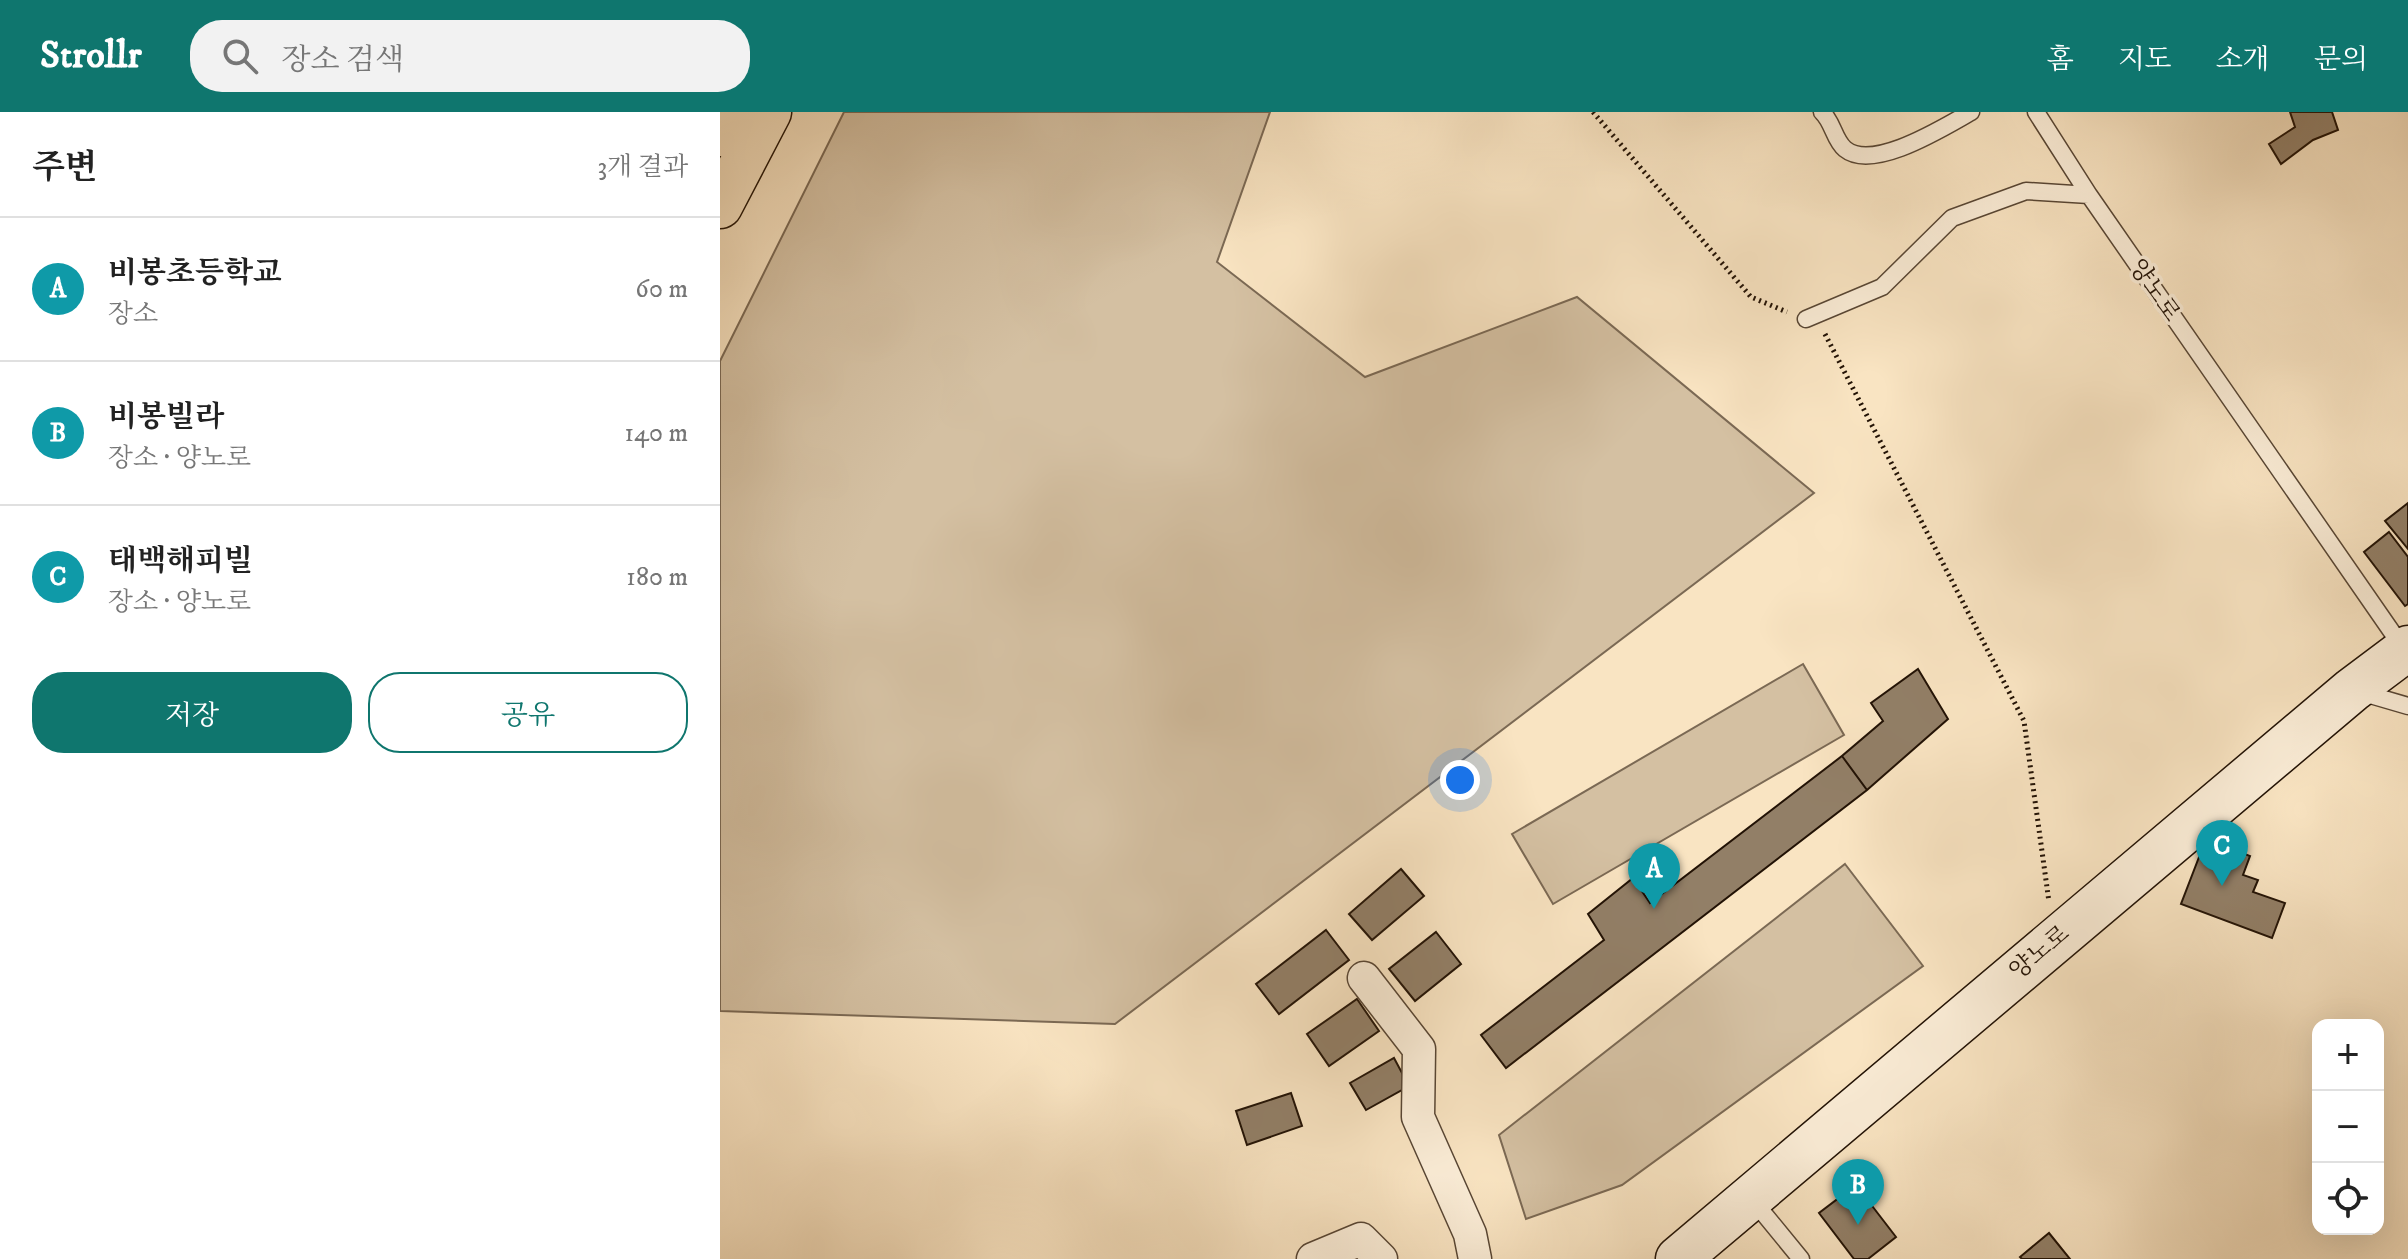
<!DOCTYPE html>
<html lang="ko">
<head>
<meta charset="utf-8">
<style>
	body { margin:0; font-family:"IM FELL DW Pica","Noto Serif KR",serif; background:#f2f2f2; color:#222 }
	.controls { position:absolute; right:24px; bottom:24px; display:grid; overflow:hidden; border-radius:16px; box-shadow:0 8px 32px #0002 }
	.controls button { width:72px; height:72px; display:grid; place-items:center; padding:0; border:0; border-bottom:2px solid #e0e0e0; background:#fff; color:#222; font:40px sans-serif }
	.you { position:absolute; left:740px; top:668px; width:28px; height:28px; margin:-20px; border:6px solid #fff; border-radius:50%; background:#1a73e8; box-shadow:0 0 0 12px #1a73e833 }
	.badge { display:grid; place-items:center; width:52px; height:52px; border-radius:50%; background:#0f766e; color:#fff; font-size:26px; font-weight:700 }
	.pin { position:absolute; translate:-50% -66px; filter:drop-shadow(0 2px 4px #0008) }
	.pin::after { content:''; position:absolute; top:42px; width:28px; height:24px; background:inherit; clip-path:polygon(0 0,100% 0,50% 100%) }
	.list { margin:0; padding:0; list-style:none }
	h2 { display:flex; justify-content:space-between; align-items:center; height:104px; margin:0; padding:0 32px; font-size:34px }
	h2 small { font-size:26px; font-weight:400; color:#767676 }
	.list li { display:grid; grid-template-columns:52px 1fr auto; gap:24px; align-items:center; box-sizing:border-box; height:144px; padding:0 32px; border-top:2px solid #e0e0e0 }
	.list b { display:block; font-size:30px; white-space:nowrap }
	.list p { margin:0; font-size:26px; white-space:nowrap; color:#767676 }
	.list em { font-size:26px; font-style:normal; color:#767676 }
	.actions { display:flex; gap:16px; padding:24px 32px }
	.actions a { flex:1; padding:18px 0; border:2px solid #0f766e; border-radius:32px; text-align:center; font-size:28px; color:#0f766e }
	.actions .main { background:#0f766e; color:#fff }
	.icon { flex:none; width:44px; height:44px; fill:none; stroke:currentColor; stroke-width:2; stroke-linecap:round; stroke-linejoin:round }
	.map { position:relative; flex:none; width:1688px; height:1147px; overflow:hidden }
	header { display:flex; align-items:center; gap:48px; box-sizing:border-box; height:112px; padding:0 40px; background:#0f766e; color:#fff }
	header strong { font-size:38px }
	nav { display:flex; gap:44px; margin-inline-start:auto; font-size:28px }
	.search { width:560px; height:72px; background:#f2f2f2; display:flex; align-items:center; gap:20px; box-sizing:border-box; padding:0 28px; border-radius:32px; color:#767676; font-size:30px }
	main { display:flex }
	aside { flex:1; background:#fff }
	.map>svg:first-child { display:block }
	.green { fill:#d4c0a2; stroke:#7b6954; stroke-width:2 }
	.building { fill:#927f67; stroke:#221205; stroke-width:2 }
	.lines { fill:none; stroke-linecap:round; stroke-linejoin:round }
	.lane-casing { stroke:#584634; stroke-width:19 }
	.street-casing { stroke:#584634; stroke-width:35 }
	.secondary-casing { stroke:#221205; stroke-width:47 }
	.primary-casing { stroke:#221205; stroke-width:47 }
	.path { stroke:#221205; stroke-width:5; stroke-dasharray:2 4; stroke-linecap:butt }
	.lane { stroke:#fbedd7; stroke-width:16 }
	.street { stroke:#fbedd7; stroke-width:32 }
	.secondary { stroke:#fbedd7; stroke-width:44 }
	.primary { stroke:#f9e4c2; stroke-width:44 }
	.labels { text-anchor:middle; stroke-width:7; stroke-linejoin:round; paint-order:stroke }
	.street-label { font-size:24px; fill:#221205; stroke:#fbedd7 }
</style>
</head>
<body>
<header>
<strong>Strollr</strong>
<div class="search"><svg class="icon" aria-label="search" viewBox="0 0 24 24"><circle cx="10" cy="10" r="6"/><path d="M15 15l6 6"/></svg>장소 검색</div>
<nav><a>홈</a><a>지도</a><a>소개</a><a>문의</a></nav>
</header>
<main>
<aside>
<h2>주변<small>3개 결과</small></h2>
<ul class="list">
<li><span class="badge" style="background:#0f9aa8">A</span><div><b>비봉초등학교</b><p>장소</p></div><em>60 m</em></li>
<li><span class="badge" style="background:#0f9aa8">B</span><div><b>비봉빌라</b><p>장소 · 양노로</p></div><em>140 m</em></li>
<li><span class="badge" style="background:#0f9aa8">C</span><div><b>태백해피빌</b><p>장소 · 양노로</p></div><em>180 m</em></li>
</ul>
<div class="actions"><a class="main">저장</a><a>공유</a></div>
</aside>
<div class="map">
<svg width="1688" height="1147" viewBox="0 0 1688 1147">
	<rect width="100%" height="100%" fill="#f9e4c2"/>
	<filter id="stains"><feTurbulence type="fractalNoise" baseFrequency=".0025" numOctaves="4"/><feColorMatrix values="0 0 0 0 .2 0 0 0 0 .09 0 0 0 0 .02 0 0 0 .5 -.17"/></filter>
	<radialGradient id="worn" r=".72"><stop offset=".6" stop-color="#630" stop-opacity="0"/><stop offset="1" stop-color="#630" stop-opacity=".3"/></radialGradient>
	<path class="green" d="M124 0H550L497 150 645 265 857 185 1094 381 395 912 0 899V249Z
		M1083 552 1124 623 833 792 792 722Z
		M1125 752 1203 854 902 1073 806 1107 779 1023Z"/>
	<path class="building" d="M1570 0H1612L1618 18 1593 28 1561 52 1549 32 1575 15Z
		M1688 391V437L1665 409Z
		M1669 420 1688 445V492L1685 494 1644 440Z
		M1198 557 1228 607 1147 678 1122 644 1163 609 1151 591Z
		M1122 644 1147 678 786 956 761 923 884 828 868 802 913 766 930 791Z
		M1486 727 1530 744 1523 763 1538 768 1533 780 1565 791 1552 826 1461 792Z
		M681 757 704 784 652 828 629 802Z
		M606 818 629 848 559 902 536 872Z
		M716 820 741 852 695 889 669 857Z
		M637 887 659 919 609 954 587 922Z
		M674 946 689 974 646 998 630 971Z
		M571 981 582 1014 527 1033 516 999Z
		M1136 1073 1176 1125 1148 1147H1134L1099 1101Z
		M1329 1121 1350 1147H1302L1300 1145Z"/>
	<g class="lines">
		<g class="lane-casing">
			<path id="lane" d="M1102 0C1113 10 1114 28 1125 37 1153 60 1224 15 1251 0
				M1316 0 1369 83
				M1086 207 1162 175 1232 106 1306 79 1369 83 1683 536
				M1640 580 1688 594
				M1031 1086 1081 1147"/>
		</g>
		<g class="street-casing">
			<path id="street" d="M644 866 699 937 698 1005 750 1122 755 1147
				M593 1147 641 1127 661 1147"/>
		</g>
		<g class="secondary-casing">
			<path id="secondary" d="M958 1147 1632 578 1688 536"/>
		</g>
		<g class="primary-casing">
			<path id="primary" d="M0 22 11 0
				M0 94 49 0"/>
		</g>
		<path class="path" d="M873 0 1031 185 1067 200
			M1105 222 1304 609 1329 790"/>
		<use href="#lane" class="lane"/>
		<use href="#street" class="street"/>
		<use href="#secondary" class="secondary"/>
		<use href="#primary" class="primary"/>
	</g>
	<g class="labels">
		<g class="street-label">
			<text transform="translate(1435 178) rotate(55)" y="8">양노로</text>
			<text transform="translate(1319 840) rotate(-40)" y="8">양노로</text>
		</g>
	</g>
	<rect width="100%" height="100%" filter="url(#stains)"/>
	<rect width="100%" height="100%" fill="url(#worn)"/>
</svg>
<div class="controls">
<button>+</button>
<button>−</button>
<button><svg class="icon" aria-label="locate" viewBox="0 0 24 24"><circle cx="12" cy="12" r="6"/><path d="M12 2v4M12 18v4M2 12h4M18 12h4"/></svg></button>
</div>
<div class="you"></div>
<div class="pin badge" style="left:934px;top:797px;background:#0f9aa8">A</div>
<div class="pin badge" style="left:1138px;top:1113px;background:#0f9aa8">B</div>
<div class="pin badge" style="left:1502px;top:774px;background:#0f9aa8">C</div>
</div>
</main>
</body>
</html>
